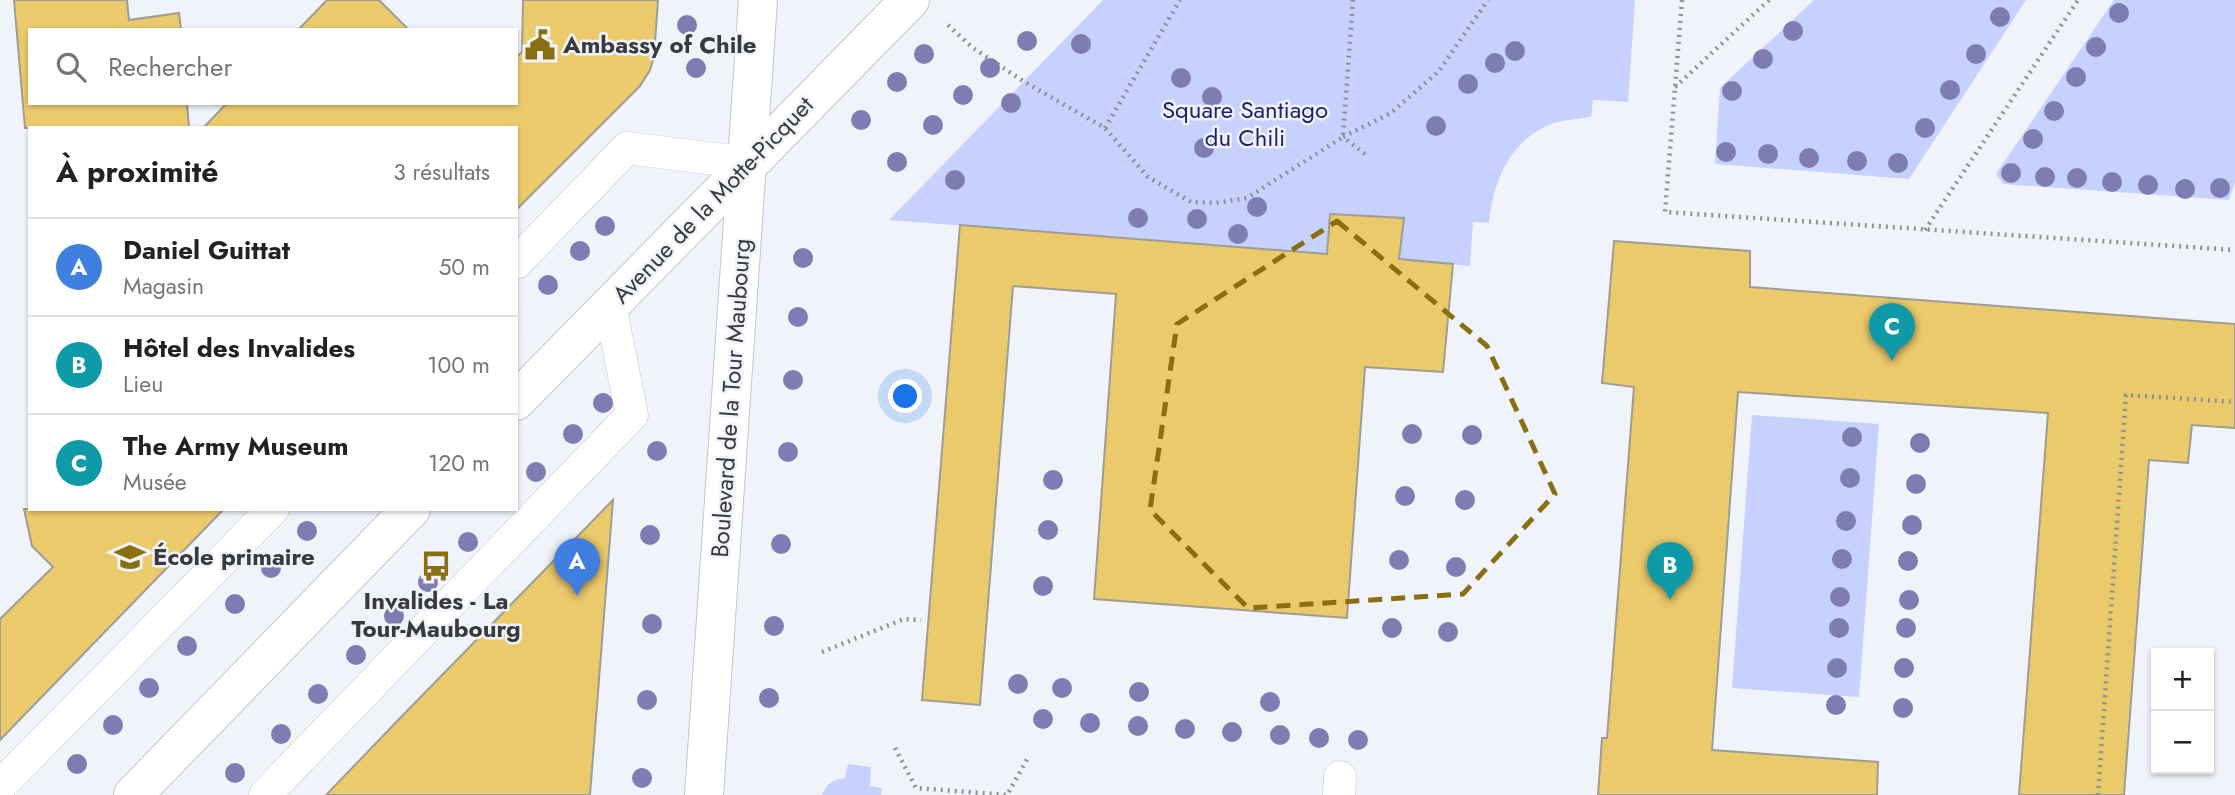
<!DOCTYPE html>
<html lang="fr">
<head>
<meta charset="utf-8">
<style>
	body { margin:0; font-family:Jost,sans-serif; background:#f2f2f2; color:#222 }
	.controls { position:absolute; right:21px; bottom:21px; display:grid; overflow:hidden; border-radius:0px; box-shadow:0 2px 5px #0004 }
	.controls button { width:63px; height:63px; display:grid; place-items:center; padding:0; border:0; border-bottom:2px solid #e0e0e0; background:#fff; color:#222; font:35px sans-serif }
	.you { position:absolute; left:906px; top:397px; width:24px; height:24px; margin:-18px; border:5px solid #fff; border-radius:50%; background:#1a73e8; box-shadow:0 0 0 10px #1a73e833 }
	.badge { display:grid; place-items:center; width:46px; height:46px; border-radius:50%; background:#8a6f10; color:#fff; font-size:23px; font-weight:700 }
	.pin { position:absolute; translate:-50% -58px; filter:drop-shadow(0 2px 4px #0008) }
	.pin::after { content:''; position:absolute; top:37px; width:24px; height:21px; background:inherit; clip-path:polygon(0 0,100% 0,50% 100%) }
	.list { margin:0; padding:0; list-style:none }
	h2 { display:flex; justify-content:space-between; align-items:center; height:91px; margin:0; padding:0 28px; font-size:30px }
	h2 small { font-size:23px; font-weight:400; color:#767676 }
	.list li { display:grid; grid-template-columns:46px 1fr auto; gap:21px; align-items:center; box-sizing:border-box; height:98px; padding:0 28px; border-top:2px solid #e0e0e0 }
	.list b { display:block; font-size:26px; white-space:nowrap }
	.list p { margin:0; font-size:23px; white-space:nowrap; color:#767676 }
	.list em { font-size:23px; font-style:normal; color:#767676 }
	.icon { flex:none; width:38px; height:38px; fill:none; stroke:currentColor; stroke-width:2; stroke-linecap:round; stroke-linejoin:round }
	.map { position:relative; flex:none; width:2235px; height:795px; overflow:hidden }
	.search { position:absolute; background:#fff; box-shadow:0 2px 5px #0004; left:28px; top:28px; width:490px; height:77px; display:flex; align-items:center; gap:18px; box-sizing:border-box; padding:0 24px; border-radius:0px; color:#767676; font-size:26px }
	.panel { position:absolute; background:#fff; box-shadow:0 2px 5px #0004; left:28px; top:126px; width:490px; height:385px; border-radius:0px }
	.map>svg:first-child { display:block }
	.green { fill:#c6d1fd }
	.building { fill:#ebca6c; stroke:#9f9d95; stroke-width:2 }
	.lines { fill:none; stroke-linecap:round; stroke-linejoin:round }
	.service-casing { stroke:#c4c7ce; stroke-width:33 }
	.tertiary-casing { stroke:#c4c7ce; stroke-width:40 }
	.secondary-casing { stroke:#c4c7ce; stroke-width:40 }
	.path { stroke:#909196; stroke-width:4.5; stroke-dasharray:2 5; stroke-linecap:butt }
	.service { stroke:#fff; stroke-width:32 }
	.tertiary { stroke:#fff; stroke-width:38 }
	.secondary { stroke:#fff; stroke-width:38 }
	.tree { fill:#7d7db4 }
	.marked { fill:none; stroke:#8a6f10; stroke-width:5; stroke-dasharray:14 9; stroke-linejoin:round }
	.labels { text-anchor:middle; stroke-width:5; stroke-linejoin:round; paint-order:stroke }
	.poi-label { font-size:24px; font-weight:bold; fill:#393a3d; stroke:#f1f3fb; text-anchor:start }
	.park-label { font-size:24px; fill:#1e1d79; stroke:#f1f3fb }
	.street-label { font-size:24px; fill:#393a3d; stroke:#f1f3fb }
</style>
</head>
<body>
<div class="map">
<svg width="2235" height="795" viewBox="0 0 2235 795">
	<rect width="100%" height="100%" fill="#f1f3fb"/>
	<path class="green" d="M1103 0H1635L1628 102 1593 100 1591 117C1578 119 1561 120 1548 125 1509 143 1493 182 1489 223L1473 222 1470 266 1399 259 1403 219 1327 254 889 220Z
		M1814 0H2026L1909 179 1715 164 1720 88Z
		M2114 0H2235V182L2229 200 2003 184 1996 174Z
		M1752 415 1879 424 1859 697 1732 688Z
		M848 764 871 767 870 786 882 788 881 795H822C827 783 833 780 845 778Z"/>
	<path class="building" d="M14 0H127L129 20 179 13 181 30H30V103H187L189 128H25Z
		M327 0H379L409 30H298Z
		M523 0H658L654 57 650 70 640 86 516 210V128H203L227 103H516V57L522 52Z
		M1330 214 1404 218 1399 259 1453 264 1443 372 1365 367 1347 618 1094 599 1116 294 1013 286 980 705 922 700 960 225 1327 254Z
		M1614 241 1750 251V287L2235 324V428L2192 425 2188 463 2149 460 2124 795H2019L2048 413 1738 392 1712 750 1878 762 1877 795H1598L1602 738H1607L1634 387 1602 383Z
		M613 500 590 795H326L406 712Z
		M24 509H224L0 740V619L53 567 32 546Z"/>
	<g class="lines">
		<g class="service-casing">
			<path id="service" d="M516 263 627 148 748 163
				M0 786 273 509
				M265 795 632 415 610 305
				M1339 795 1340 777"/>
		</g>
		<g class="tertiary-casing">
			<path id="tertiary" d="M704 795 758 0"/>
		</g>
		<g class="secondary-casing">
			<path id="secondary" d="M516 401 910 0
				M133 795 411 509"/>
		</g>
		<path class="path" d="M1682 0 1665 212 2235 250
			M948 25 973 48 1023 81 1105 128 1148 177 1191 202 1215 203 1247 198 1343 137 1353 0
			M1675 87 1769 0
			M1105 128 1180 0
			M1365 154 1343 137 1391 113 1439 71 1488 0
			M1925 230 2078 0
			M822 652 904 619 921 620
			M895 748 916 788 1007 795 1029 756
			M2098 795 2126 395 2235 402"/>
		<use href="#service" class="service"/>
		<use href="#tertiary" class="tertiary"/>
		<use href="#secondary" class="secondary"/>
	</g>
	<g class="tree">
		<circle cx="2119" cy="13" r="10"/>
		<circle cx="2000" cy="17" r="10"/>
		<circle cx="687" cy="25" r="10"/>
		<circle cx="1793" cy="31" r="10"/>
		<circle cx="1027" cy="41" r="10"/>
		<circle cx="1081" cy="44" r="10"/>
		<circle cx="2096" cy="47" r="10"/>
		<circle cx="1515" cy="51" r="10"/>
		<circle cx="924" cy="54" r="10"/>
		<circle cx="1976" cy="54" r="10"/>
		<circle cx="1763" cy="59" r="10"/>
		<circle cx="1495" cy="63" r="10"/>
		<circle cx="696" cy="68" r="10"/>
		<circle cx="990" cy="68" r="10"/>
		<circle cx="2076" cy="77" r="10"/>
		<circle cx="1181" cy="78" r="10"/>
		<circle cx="897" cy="82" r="10"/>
		<circle cx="1468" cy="84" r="10"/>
		<circle cx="1950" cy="90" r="10"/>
		<circle cx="1732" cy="91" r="10"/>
		<circle cx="963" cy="95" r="10"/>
		<circle cx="1212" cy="97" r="10"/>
		<circle cx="1011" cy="103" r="10"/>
		<circle cx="2054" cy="111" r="10"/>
		<circle cx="861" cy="120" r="10"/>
		<circle cx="933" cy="125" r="10"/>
		<circle cx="1436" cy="126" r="10"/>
		<circle cx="1925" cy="128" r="10"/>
		<circle cx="2033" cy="139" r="10"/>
		<circle cx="1204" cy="148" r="10"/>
		<circle cx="1726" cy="152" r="10"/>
		<circle cx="1768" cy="154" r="10"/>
		<circle cx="1809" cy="158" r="10"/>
		<circle cx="1857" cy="161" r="10"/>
		<circle cx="897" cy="162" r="10"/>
		<circle cx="1898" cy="163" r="10"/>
		<circle cx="2011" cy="173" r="10"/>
		<circle cx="2045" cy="177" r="10"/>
		<circle cx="2077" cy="178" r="10"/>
		<circle cx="955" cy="180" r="10"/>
		<circle cx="2112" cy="182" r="10"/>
		<circle cx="2148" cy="185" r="10"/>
		<circle cx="2220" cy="188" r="10"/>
		<circle cx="2185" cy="189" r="10"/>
		<circle cx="1257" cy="207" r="10"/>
		<circle cx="1138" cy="218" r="10"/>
		<circle cx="1197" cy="219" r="10"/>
		<circle cx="605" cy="226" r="10"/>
		<circle cx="1238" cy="234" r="10"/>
		<circle cx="580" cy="251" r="10"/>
		<circle cx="803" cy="258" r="10"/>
		<circle cx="548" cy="285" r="10"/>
		<circle cx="798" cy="317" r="10"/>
		<circle cx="793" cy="380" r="10"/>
		<circle cx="603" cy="403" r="10"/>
		<circle cx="573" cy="434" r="10"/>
		<circle cx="1412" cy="434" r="10"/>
		<circle cx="1472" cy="435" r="10"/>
		<circle cx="1852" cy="437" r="10"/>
		<circle cx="1920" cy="443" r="10"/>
		<circle cx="657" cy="451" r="10"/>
		<circle cx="788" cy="452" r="10"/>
		<circle cx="536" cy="472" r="10"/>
		<circle cx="1850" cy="478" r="10"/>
		<circle cx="1053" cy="480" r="10"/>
		<circle cx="1916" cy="484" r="10"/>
		<circle cx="1405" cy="496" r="10"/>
		<circle cx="1465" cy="500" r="10"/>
		<circle cx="1846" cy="521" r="10"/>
		<circle cx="1912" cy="525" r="10"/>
		<circle cx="1048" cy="530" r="10"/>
		<circle cx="307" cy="531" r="10"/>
		<circle cx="650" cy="535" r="10"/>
		<circle cx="468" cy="542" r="10"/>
		<circle cx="781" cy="544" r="10"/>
		<circle cx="1842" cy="559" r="10"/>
		<circle cx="1399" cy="560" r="10"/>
		<circle cx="1908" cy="561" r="10"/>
		<circle cx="1456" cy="567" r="10"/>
		<circle cx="271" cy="568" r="10"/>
		<circle cx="428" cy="582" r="10"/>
		<circle cx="1043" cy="586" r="10"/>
		<circle cx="1840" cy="597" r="10"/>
		<circle cx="1909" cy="600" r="10"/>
		<circle cx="235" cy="604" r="10"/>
		<circle cx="394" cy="616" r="10"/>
		<circle cx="652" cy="624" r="10"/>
		<circle cx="774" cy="626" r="10"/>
		<circle cx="1392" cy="628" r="10"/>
		<circle cx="1839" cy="628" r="10"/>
		<circle cx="1906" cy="628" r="10"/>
		<circle cx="1448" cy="632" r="10"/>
		<circle cx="187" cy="646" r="10"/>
		<circle cx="356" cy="655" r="10"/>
		<circle cx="1837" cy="668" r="10"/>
		<circle cx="1904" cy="668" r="10"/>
		<circle cx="1018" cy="684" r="10"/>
		<circle cx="149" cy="688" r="10"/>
		<circle cx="1062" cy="688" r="10"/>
		<circle cx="1139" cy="692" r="10"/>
		<circle cx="318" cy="694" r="10"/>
		<circle cx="769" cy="698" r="10"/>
		<circle cx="647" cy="700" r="10"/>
		<circle cx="1270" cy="702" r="10"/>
		<circle cx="1836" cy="705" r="10"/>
		<circle cx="1903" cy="708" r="10"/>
		<circle cx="1043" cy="719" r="10"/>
		<circle cx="1090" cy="723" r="10"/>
		<circle cx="113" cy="725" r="10"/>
		<circle cx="1138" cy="726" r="10"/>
		<circle cx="1185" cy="729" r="10"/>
		<circle cx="1232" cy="732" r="10"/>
		<circle cx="281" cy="734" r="10"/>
		<circle cx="1280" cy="735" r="10"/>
		<circle cx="1319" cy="738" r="10"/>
		<circle cx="1358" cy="740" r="10"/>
		<circle cx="77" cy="764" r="10"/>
		<circle cx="235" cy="773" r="10"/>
		<circle cx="642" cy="778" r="10"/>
	</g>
	<path class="marked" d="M1337 221 1487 346 1555 494 1463 594 1248 608 1150 510 1177 324Z"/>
	<defs>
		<g id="civic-bare" transform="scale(2.415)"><path d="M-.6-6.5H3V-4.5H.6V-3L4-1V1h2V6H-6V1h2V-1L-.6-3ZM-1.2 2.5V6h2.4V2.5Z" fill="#8a6f10" stroke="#f1f3fb" stroke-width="2.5" paint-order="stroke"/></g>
		<g id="school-bare" transform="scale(2.415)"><path d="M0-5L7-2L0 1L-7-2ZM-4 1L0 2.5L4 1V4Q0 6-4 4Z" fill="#8a6f10" stroke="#f1f3fb" stroke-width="2.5" paint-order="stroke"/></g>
		<g id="bus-bare" transform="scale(2.415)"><path d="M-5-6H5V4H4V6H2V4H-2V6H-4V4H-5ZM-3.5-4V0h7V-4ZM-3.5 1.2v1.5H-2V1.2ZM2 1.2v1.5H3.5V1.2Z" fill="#8a6f10" stroke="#f1f3fb" stroke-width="2.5" paint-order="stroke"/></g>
	</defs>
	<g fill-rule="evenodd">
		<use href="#civic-bare" x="540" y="45"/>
		<use href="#school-bare" x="130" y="557"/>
		<use href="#bus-bare" x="436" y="566"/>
	</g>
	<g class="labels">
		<g class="poi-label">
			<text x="563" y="53">Ambassy of Chile</text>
			<text x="153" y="565">École primaire</text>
			<text x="436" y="609" text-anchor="middle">Invalides - La<tspan x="436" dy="28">Tour-Maubourg</tspan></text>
		</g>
		<g class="park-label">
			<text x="1245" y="118">Square Santiago<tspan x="1245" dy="28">du Chili</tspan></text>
		</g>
		<g class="street-label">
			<text transform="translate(713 200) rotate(-46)" y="8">Avenue de la Motte-Picquet</text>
			<text transform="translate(731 398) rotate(-86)" y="8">Boulevard de la Tour Maubourg</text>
		</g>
	</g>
</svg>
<div class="controls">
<button>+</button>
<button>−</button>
</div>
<div class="you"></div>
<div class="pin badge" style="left:577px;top:596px;background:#3f7fe0">A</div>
<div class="pin badge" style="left:1670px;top:600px;background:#0f9aa8">B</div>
<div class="pin badge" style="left:1892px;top:361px;background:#0f9aa8">C</div>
<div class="search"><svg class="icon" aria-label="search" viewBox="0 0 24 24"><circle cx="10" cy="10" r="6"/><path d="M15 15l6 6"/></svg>Rechercher</div>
<section class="panel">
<h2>À proximité<small>3 résultats</small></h2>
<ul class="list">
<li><span class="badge" style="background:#3f7fe0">A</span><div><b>Daniel Guittat</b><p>Magasin</p></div><em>50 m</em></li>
<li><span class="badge" style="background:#0f9aa8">B</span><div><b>Hôtel des Invalides</b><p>Lieu</p></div><em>100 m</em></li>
<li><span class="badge" style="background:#0f9aa8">C</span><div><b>The Army Museum</b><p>Musée</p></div><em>120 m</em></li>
</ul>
</section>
</div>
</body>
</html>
